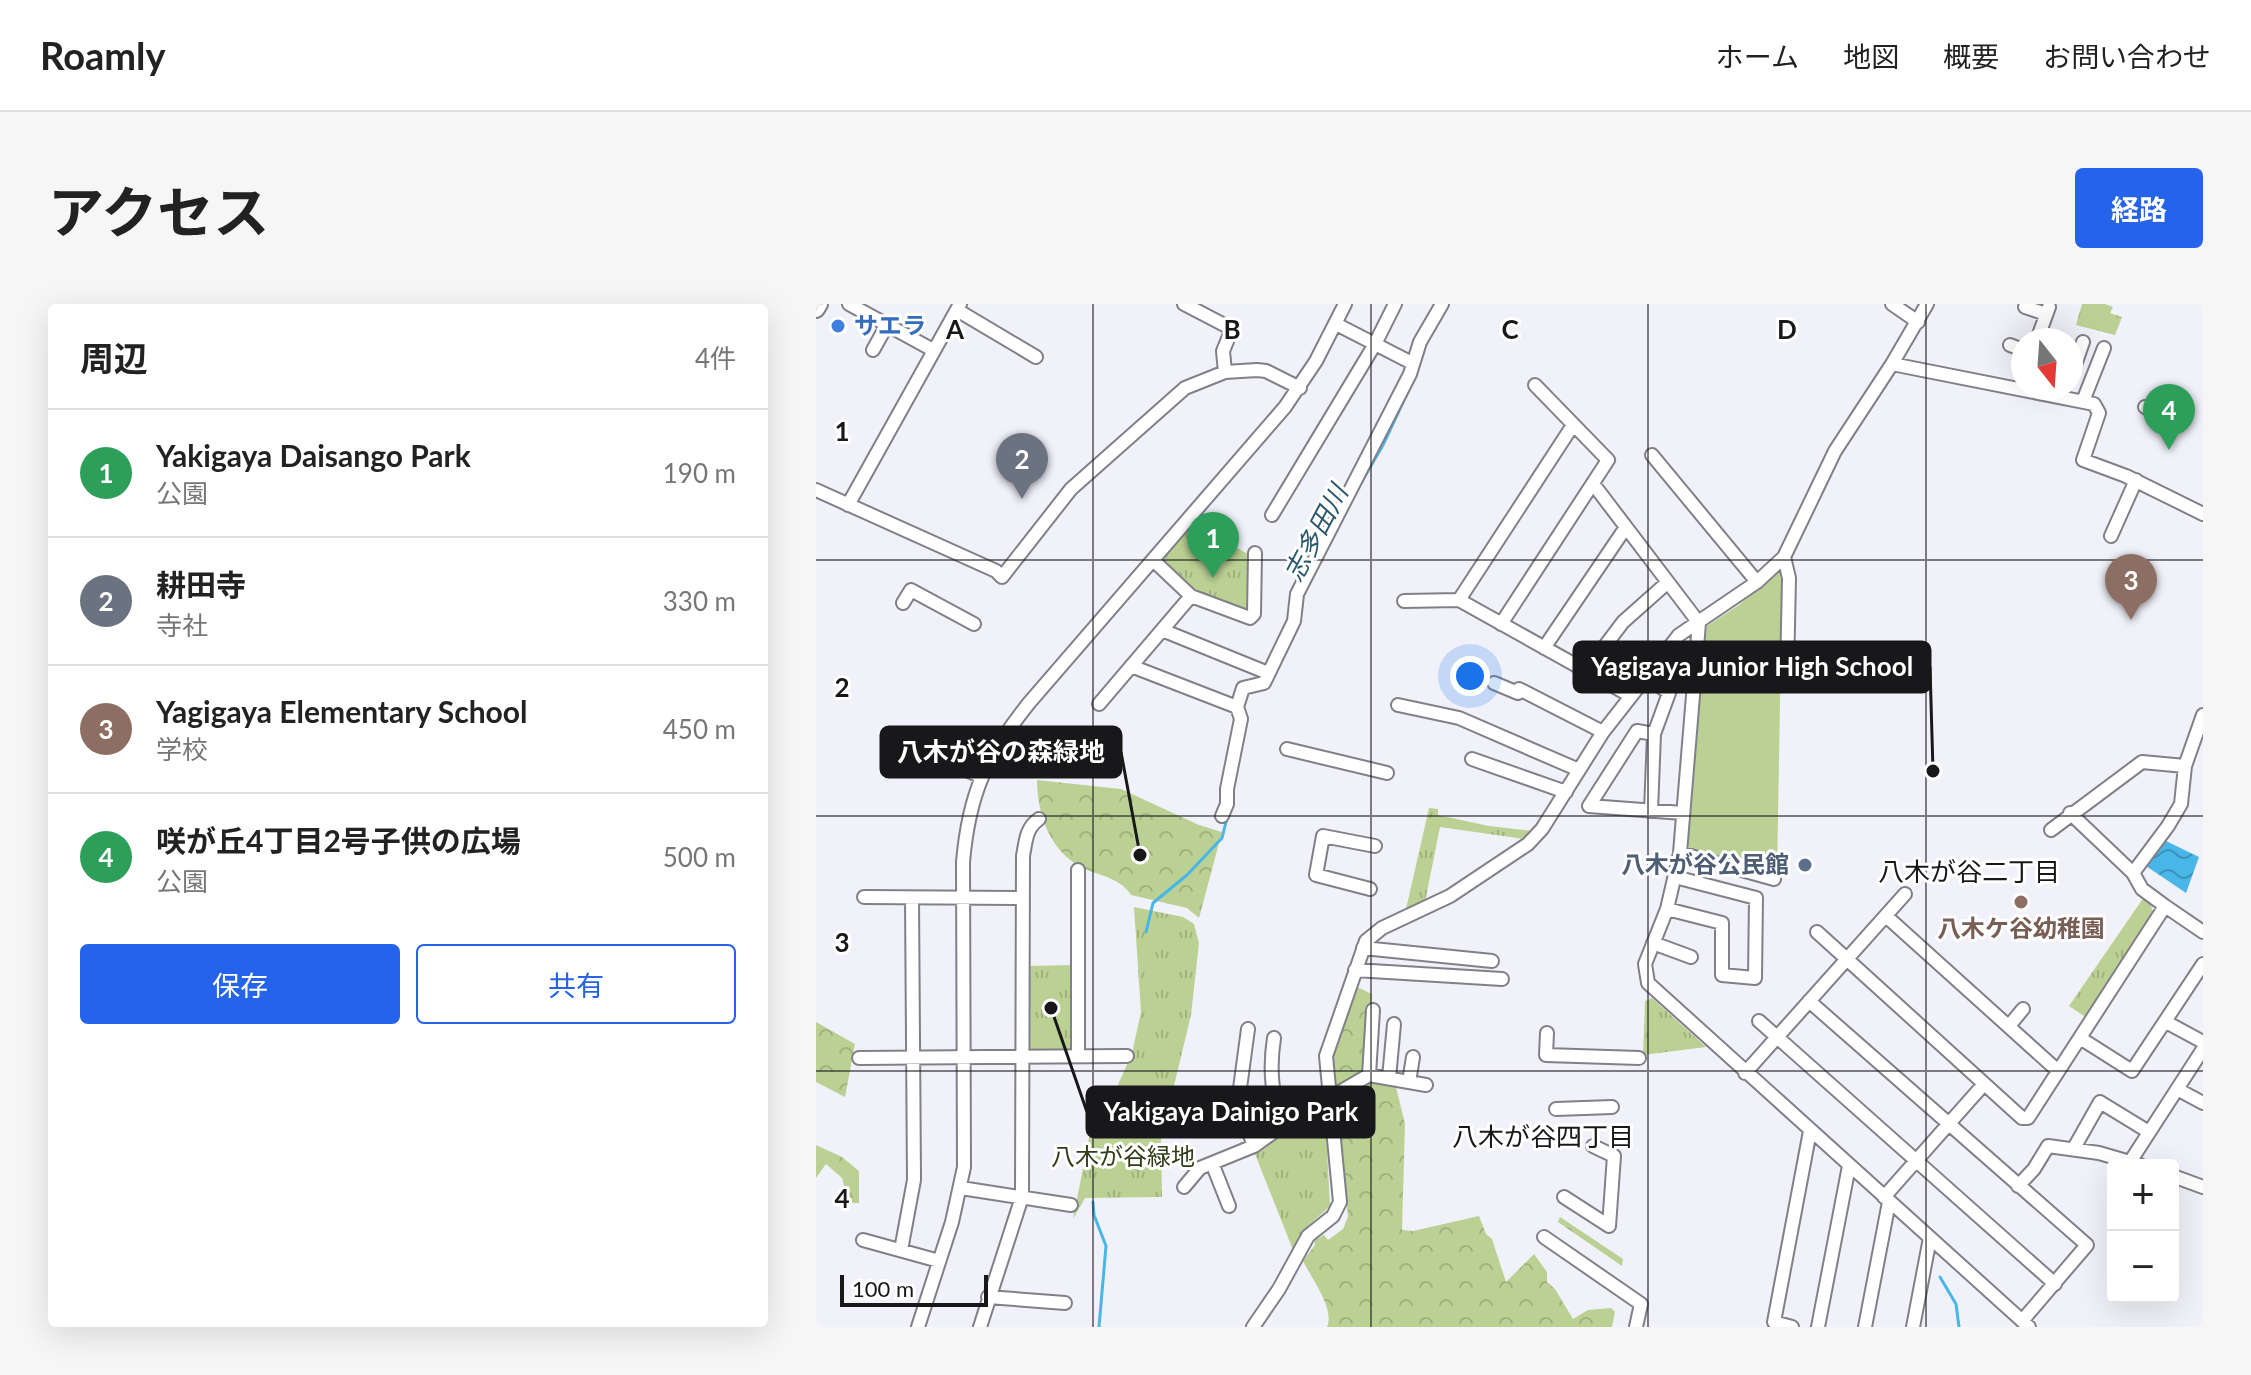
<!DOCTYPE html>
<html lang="ja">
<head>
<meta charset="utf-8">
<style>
	body { margin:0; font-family:Lato,"Noto Sans JP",sans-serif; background:#f6f6f6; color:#222 }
	.controls { position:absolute; right:24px; bottom:24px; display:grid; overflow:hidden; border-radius:8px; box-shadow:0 8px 32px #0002 }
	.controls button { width:72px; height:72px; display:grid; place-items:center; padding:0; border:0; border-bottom:2px solid #e0e0e0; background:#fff; color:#222; font:40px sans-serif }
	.compass { position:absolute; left:1195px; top:24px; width:72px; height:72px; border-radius:50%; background:#fff; box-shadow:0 8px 32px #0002; rotate:163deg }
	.scale { position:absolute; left:24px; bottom:20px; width:148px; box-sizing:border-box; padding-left:8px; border:4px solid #18181b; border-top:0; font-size:22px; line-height:28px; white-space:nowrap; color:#18181b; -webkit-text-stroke:6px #fff; paint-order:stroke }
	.you { position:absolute; left:654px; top:372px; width:28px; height:28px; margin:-20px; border:6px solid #fff; border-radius:50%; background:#1a73e8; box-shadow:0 0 0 12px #1a73e833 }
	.badge { display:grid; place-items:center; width:52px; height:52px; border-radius:50%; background:#2563eb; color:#fff; font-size:26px; font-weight:700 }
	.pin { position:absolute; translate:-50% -66px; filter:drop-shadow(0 2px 4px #0008) }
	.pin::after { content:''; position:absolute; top:42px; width:28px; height:24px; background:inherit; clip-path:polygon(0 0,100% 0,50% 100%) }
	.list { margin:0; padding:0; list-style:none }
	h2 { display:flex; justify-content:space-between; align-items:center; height:104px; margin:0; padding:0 32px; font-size:34px }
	h2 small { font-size:26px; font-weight:400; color:#767676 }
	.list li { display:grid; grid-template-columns:52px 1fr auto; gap:24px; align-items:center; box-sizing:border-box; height:128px; padding:0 32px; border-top:2px solid #e0e0e0 }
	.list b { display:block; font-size:30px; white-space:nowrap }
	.list p { margin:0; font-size:26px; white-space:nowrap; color:#767676 }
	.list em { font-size:26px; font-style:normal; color:#767676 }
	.actions { display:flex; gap:16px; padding:24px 32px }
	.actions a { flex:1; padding:18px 0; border:2px solid #2563eb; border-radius:8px; text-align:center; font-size:28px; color:#2563eb }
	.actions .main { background:#2563eb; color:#fff }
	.map { position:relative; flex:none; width:1387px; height:1023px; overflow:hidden; border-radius:8px }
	header { display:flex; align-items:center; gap:48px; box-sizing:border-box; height:112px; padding:0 40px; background:#fff; border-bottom:2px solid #e0e0e0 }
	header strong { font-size:38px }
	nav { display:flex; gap:44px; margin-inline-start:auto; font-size:28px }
	.intro { display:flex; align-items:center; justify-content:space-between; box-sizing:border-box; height:192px; padding:0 48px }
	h1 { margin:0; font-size:56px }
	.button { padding:20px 36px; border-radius:8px; background:#2563eb; color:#fff; font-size:28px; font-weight:700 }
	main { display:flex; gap:48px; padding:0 48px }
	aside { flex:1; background:#fff; border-radius:8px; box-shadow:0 8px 32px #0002 }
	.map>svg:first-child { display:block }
	.grass { fill:url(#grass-tufts) }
	.forest { fill:url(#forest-crowns) }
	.pitch { fill:#bbd194 }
	.water { fill:url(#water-waves) }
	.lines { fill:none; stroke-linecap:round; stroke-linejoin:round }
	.stream { stroke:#48b6e7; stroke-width:3 }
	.minor-casing { stroke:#818089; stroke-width:16 }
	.major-casing { stroke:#818089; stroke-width:20 }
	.minor { stroke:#fff; stroke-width:12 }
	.major { stroke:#fff; stroke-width:16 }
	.grid { fill:none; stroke:#18181b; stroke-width:2; stroke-opacity:0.55 }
	.shop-dot { fill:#3f7fe0; stroke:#fff; stroke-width:3 }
	.service-dot { fill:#5c6f8a; stroke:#fff; stroke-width:3 }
	.education-dot { fill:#8d6e63; stroke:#fff; stroke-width:3 }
	.labels { text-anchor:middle; stroke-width:6; stroke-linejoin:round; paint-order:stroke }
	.shop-label { font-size:24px; font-weight:bold; fill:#366cbe; stroke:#fff; text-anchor:start }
	.service-label { font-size:24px; font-weight:bold; fill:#4e5e75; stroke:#fff; text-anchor:end }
	.education-label { font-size:24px; font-weight:bold; fill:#785e54; stroke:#fff }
	.park-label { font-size:24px; fill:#313c17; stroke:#fff }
	.water-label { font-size:26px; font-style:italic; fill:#2a576c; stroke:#fff }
	.neighbourhood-label { font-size:26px; fill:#18181b; stroke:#fff }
	.grid-label { font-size:26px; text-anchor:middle; font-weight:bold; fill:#18181b; stroke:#fff; stroke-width:6; stroke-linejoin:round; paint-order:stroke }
	.leader { fill:none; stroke:#18181b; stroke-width:3 }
	.callout-dot { fill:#18181b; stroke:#fff; stroke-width:3 }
	.callout { fill:#18181b; stroke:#18181b; stroke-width:3 }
	.callout-label { font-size:26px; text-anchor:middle; font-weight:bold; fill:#fff }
</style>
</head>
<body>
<header>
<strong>Roamly</strong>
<nav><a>ホーム</a><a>地図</a><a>概要</a><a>お問い合わせ</a></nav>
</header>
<div class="intro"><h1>アクセス</h1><a class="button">経路</a></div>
<main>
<aside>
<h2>周辺<small>4件</small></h2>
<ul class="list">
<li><span class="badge" style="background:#2e9e5b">1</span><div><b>Yakigaya Daisango Park</b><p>公園</p></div><em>190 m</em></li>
<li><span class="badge" style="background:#6b7280">2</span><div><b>耕田寺</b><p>寺社</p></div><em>330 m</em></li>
<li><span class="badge" style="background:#8d6e63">3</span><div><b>Yagigaya Elementary School</b><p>学校</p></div><em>450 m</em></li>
<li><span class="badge" style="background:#2e9e5b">4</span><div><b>咲が丘4丁目2号子供の広場</b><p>公園</p></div><em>500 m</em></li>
</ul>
<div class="actions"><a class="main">保存</a><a>共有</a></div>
</aside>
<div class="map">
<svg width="1387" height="1023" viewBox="0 0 1387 1023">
	<defs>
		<pattern id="grass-tufts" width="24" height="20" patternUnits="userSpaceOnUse" patternTransform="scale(2)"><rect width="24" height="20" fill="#bbd194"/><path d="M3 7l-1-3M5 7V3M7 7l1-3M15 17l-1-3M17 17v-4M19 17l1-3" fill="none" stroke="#a0b37f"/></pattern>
		<pattern id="forest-crowns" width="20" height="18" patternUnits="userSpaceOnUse" patternTransform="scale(2)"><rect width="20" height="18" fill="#bbd194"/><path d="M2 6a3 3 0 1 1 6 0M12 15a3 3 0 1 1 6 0" fill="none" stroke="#a0b37f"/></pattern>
		<pattern id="water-waves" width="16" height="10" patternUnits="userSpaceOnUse" patternTransform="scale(2)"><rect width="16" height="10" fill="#48b6e7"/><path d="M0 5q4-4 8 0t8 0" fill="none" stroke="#3b93ba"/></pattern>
	</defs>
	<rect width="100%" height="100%" fill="#f1f1fa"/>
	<path class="grass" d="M1266 0H1289L1297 3 1294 9 1306 13 1299 31 1260 21Z
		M374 222H380L434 251 436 306 431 311 374 287 345 256Z
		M613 504 622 505V511L673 522 717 527 708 535 624 523 609 598 590 605Z
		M1328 593 1334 597 1337 609 1271 714 1253 702Z
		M318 603 367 613 378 620 383 639 375 711 345 836 346 893 269 894 257 915 279 803 301 783 316 749 325 708Z
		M259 661 256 749 214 750 211 746 210 662Z
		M836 694 890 743 827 751 829 697Z
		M500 807 509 809 514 902 493 921 477 946 437 845Z"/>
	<path class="forest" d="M221 476 305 485 383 521 406 528 383 614 371 604 315 591C306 576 287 572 271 566 236 551 221 513 221 476Z
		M539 682 556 690 549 766 579 779 589 820 586 926 597 927 663 912 670 930 676 935 690 978 718 950 731 968V978L739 985 757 1015 772 1006 795 1004 799 1008 796 1023H511C519 1005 496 975 487 957L499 941 498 937 508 931 512 936 527 925 532 913 516 757Z
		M0 718 39 740 29 793 0 778Z
		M0 841 26 853 43 867V899H33L26 874 10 860 0 874Z
		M744 913 807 955 806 962 742 918Z"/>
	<path class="pitch" d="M964 267 966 284 961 571 876 549 872 542 878 433 891 322 923 301Z"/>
	<path class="water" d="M1350 537 1383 553 1370 589 1330 562Z"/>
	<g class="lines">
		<path class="stream" d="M545 179 567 141 596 79
			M508 250 534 200
			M483 320 486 296
			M455 377 478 330
			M330 628 337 599 371 571 406 534 411 514
			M277 898 278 911 290 942 283 1023
			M1124 973 1140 1000 1143 1023"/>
		<g class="minor-casing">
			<path id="minor" d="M33 0 117 46
				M368 0 416 25 407 47 409 68
				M1076 0 1102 18
				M1209 3 1230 10
				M141 6 220 53
				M520 20 596 59
				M1221 36 1233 3
				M1194 41 1207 46
				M57 46 71 21
				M1076 60 1278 100 1283 109 1267 156 1310 172 1387 210
				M1255 72 1267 38
				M1267 97 1288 44
				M1329 103 1342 110
				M836 151 941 278
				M778 181 883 319 864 549 851 605 829 660 832 679 1213 1023
				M0 186 180 267 186 273 255 185 369 84 409 68 441 66 450 67 484 84
				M32 201 144 0
				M456 211 559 40 579 0
				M1295 232 1320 176
				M968 253 973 274 971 370
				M337 256 375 292 434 314 438 310 439 249
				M643 296 757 121
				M588 297 643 296 815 392
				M87 299 95 286 158 320
				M685 320 792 156 719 81
				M346 326 452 369
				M728 344 810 223
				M315 362 421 403
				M770 367 807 318 852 278
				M831 373 853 389 838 430 835 507
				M678 379 702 389 703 385 787 428
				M283 400 375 292
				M582 401 643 414 763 466
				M838 430 821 427 773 502 867 509
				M75 434 164 472
				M471 445 571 469
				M656 455 750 488
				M1254 509 1317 569 1326 585 1349 602
				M406 512 411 500V485L425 415 421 403 427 384 448 379 478 317 481 290 594 70 604 38 626 0
				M1235 526 1326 458 1369 462
				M864 549 958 575
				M262 566V752
				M1317 569 1352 522 1365 500 1369 462 1387 411
				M554 585 500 571 507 532 559 542
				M48 593 206 594
				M851 605 906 619V671L939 674 940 594 859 573
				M1070 612 1242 767
				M1001 628 1206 814H1212L1349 602 1387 628
				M837 639 875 653
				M547 644 676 657
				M539 666 686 675
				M993 697 1271 941 1206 1017
				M943 717 1239 980
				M1350 718 1387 738
				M1193 722 1207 705
				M432 725 422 799 438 842
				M731 729 730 751 823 754
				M458 734C453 766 456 791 466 822
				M1264 734 1316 767 1387 660
				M43 754 311 752
				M929 769 1089 590
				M553 771 557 706
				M573 774 578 720
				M593 778 597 753
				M1361 785 1387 799
				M740 805 796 803
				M1258 844 1284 798 1333 828
				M1314 858 1387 745
				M396 859 413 902
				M1357 872 1387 883
				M1202 882 1218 865 1232 842 1283 849 1324 861
				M368 883 384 864 438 842 466 822 553 771 610 781
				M145 884 255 901
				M748 893 793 922 798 852 777 842
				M1068 893 1168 780
				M728 933 825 1000 820 1023
				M47 936 123 957
				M85 946 98 876 96 594
				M172 993 249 999
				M102 1023 136 918 148 863 147 558C153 489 170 453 213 399L469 103 500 57 529 0
				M164 1023 206 893 207 552C210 536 210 524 223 515
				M437 1023 463 985 492 932 517 912 524 898 510 752 550 637 566 624 634 592 712 540 726 525 787 428 863 331 941 278 968 253 1019 147 1076 60 1111 0
				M976 1023 958 1018 994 827
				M1002 1023 1033 862
				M1049 1023 1073 898
				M1097 1023 1114 934"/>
		</g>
		<g class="major-casing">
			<path id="major" d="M0 5 3 0"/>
		</g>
		<use href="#minor" class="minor"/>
		<use href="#major" class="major"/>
	</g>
	<path class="grid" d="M277 0V1023M555 0V1023M832 0V1023M1110 0V1023M0 256H1387M0 512H1387M0 767H1387"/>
	<circle class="shop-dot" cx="22" cy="22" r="8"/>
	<circle class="service-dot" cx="989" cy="561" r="8"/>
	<circle class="education-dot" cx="1205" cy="598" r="8"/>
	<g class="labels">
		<g class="shop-label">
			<text x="38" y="30">サエラ</text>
		</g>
		<g class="service-label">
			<text x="973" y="569">八木が谷公民館</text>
		</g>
		<g class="education-label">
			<text x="1205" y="633">八木ケ谷幼稚園</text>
		</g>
		<g class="park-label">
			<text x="307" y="861">八木が谷緑地</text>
		</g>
		<g class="water-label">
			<text transform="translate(500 229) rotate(-62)" y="9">志多田川</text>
		</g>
		<g class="neighbourhood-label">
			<text x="1153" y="577">八木が谷二丁目</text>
			<text x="727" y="842">八木が谷四丁目</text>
		</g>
	</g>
	<g class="grid-label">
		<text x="139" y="35">A</text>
		<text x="416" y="35">B</text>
		<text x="694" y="35">C</text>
		<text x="971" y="35">D</text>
		<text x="26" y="137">1</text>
		<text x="26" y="393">2</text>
		<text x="26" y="648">3</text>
		<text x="26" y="904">4</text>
	</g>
	<path class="leader" d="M1117 467L1114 363M324 551L305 448M235 704L271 808"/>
	<g class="callout-dot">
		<circle cx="1117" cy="467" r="8"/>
		<circle cx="324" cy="551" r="8"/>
		<circle cx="235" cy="704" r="8"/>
	</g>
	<g class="callout">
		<rect x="758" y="338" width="356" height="50" rx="8"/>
		<rect x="65" y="423" width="240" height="50" rx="8"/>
		<rect x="271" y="783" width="287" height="50" rx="8"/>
	</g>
	<g class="callout-label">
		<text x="936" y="372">Yagigaya Junior High School</text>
		<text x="185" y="457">八木が谷の森緑地</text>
		<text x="415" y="817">Yakigaya Dainigo Park</text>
	</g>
</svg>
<div class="controls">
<button>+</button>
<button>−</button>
</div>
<svg class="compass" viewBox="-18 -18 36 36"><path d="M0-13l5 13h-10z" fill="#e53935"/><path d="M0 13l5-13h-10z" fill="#767676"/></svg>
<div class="scale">100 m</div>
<div class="you"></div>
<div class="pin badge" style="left:397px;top:274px;background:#2e9e5b">1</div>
<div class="pin badge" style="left:206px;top:195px;background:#6b7280">2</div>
<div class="pin badge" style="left:1315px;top:316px;background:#8d6e63">3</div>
<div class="pin badge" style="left:1353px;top:146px;background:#2e9e5b">4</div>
</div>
</main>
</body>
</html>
